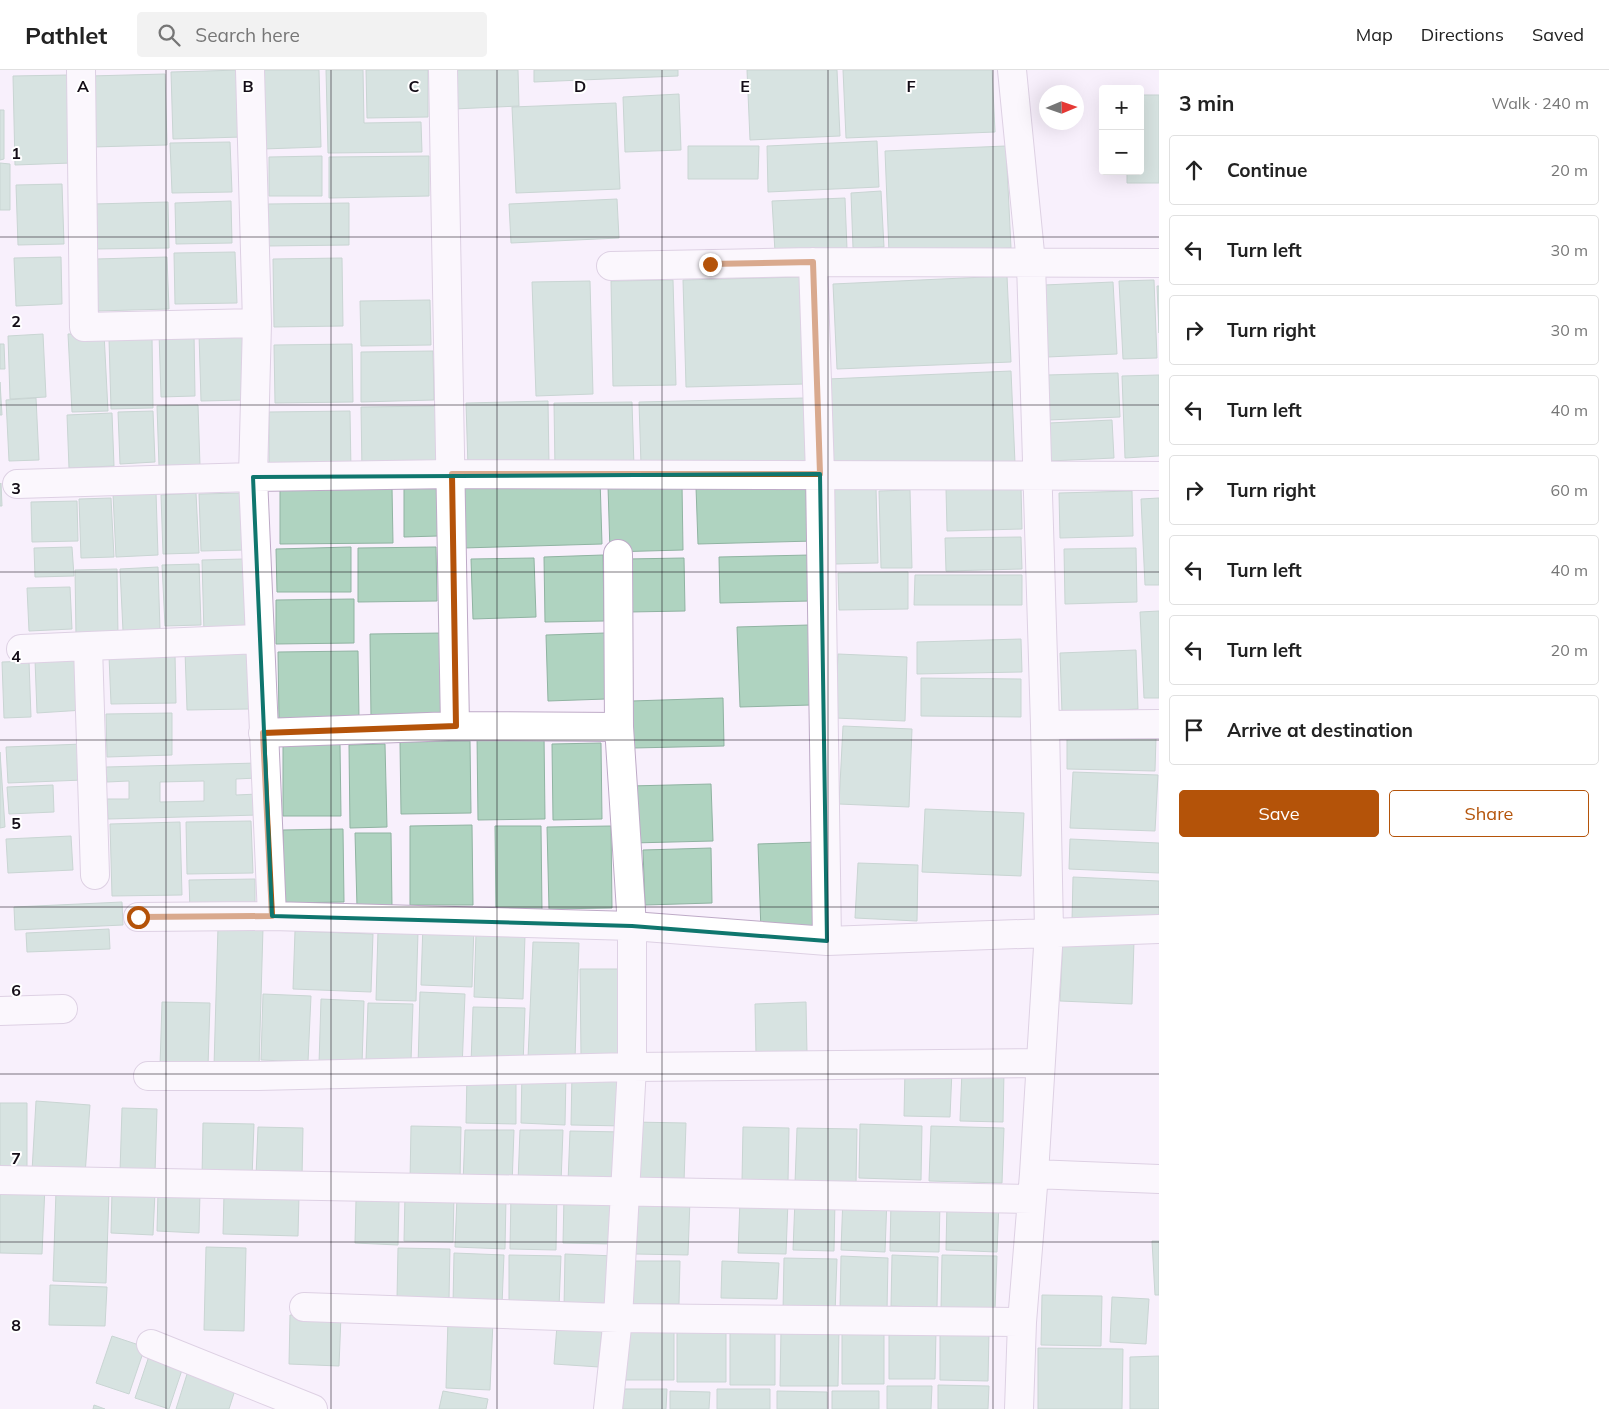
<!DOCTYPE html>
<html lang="en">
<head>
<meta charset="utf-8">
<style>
	body { margin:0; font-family:Mulish,sans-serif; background:#f2f2f2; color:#222 }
	.controls { position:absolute; right:15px; top:15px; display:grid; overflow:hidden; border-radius:5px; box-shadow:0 5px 20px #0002 }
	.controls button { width:45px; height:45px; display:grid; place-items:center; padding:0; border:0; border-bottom:1px solid #e0e0e0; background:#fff; color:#222; font:25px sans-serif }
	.compass { position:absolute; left:1039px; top:15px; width:45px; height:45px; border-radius:50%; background:#fff; box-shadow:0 5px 20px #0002; rotate:88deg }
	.stop { position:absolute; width:15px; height:15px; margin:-11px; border:4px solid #b45309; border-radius:50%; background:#fff }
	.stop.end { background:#b45309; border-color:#fff; box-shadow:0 1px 5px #0008 }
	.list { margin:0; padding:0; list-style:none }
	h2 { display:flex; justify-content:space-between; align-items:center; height:65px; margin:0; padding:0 20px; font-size:21px }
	h2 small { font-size:16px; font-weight:400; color:#767676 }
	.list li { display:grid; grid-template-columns:32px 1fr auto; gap:15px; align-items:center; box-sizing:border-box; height:70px; margin:0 10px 10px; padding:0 10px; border:1px solid #e0e0e0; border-radius:5px }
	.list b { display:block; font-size:19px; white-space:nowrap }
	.list em { font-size:16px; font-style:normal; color:#767676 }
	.actions { display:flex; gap:10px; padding:15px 20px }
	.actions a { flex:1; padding:11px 0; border:1px solid #b45309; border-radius:5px; text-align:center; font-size:18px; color:#b45309 }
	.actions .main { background:#b45309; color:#fff }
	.icon { flex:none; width:28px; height:28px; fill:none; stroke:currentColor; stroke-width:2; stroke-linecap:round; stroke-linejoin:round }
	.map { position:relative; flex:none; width:1159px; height:1339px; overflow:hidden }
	header { display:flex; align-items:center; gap:30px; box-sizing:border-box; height:70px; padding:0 25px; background:#fff; border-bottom:1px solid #e0e0e0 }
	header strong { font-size:24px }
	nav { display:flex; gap:28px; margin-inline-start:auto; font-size:18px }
	.search { width:350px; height:45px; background:#f2f2f2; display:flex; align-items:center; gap:12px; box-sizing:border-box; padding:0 18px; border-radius:5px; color:#767676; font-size:19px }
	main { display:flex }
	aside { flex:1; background:#fff }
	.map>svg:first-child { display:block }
	.building { fill:#afd3c0; stroke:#90b3a2; fill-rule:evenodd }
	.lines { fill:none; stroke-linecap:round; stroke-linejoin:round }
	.minor-casing { stroke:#beaac7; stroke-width:30 }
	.minor { stroke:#fff; stroke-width:28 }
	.route { stroke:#b45309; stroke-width:6 }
	.marked { fill:none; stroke:#0f766e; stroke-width:4; stroke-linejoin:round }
	.grid { fill:none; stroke:#140d17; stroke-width:1; stroke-opacity:0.55 }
	.grid-label { font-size:16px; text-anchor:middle; font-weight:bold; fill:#140d17; stroke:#fff; stroke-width:4; stroke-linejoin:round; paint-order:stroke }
</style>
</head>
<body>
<header>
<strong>Pathlet</strong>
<div class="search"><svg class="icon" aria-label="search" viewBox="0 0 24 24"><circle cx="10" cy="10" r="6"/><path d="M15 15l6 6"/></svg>Search here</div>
<nav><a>Map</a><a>Directions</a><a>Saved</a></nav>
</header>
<main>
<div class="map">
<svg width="1159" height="1339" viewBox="0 0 1159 1339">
	<rect width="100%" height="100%" fill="#f8f0fc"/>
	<path class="building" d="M240 0 242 67 173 69 171 2Z
		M262 0H319L321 77 263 79Z
		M326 0H363L364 53 421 52 422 82 328 83Z
		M366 0H428V47L367 48Z
		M452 0H518L519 36 454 39Z
		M534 0H678V6L534 12Z
		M747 0H837L840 66 750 70Z
		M843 0H992L995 62 846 68Z
		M165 4 167 75 92 77 90 6Z
		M68 5 71 93 15 95 13 6Z
		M679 24 681 80 625 82 623 27Z
		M1140 25H1159V113H1127V101H1140Z
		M616 33 620 119 516 123 512 37Z
		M0 40H4V89L0 90Z
		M877 71 879 117 768 122 767 76Z
		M230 72 232 122 172 123 170 73Z
		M688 76H759L758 109H688Z
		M1006 76 1011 178 889 183 885 81Z
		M322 86V126H269V87Z
		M429 86V126L329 128V87Z
		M0 93 10 94V140H0Z
		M62 114 64 174 18 175 16 115Z
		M881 121 884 177 853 178 851 123Z
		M845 128 847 179 775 182 772 131Z
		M617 129 619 168 511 173 509 134Z
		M231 131 232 173 176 174 175 133Z
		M168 132 169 178 95 179 94 134Z
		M349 133V175L268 176V134Z
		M235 182 237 233 175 234 174 183Z
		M61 187 62 234 16 236 14 188Z
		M167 187 169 239 97 241 96 189Z
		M342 188 343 256 274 257 273 189Z
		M1007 206 1011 292 837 299 833 214Z
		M802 207 805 314 686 317 683 210Z
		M673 210 676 315 613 316 611 211Z
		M1154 210 1157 288 1123 289 1119 211Z
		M590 211 593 324 536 326 532 212Z
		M1113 212 1117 284 1047 287 1044 215Z
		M1157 216H1159V263Z
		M430 230 431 275 361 276 360 231Z
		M104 263 108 341 72 342 68 264Z
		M159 263H194L195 326 161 327Z
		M244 263 246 330 201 331 199 264Z
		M43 264 46 327 10 329 8 266Z
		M152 267 153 338 111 339 109 269Z
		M0 274H4L5 299H0Z
		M352 274 353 332 275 333 274 275Z
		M433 281 434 330 361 332V282Z
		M1011 301 1015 393 832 401 828 309Z
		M1118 303 1120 347 1049 350 1047 305Z
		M1159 305V386L1125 388 1122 306Z
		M0 312 2 345H0Z
		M36 328 39 390 9 391 6 330Z
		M804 328 806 391 641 395 639 332Z
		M548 331 549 395 468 397 466 333Z
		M632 332 634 397 555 399 554 333Z
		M198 335 200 396H159L157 336Z
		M437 336 438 400 362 401 361 337Z
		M153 341 155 392 120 394 118 342Z
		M350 341 351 401 269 402V342Z
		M112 343 114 396 69 398 67 345Z
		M1112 350 1114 388 1050 391 1049 353Z
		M600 408 602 474 463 478 461 411Z
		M1 413 2 436H0V414Z
		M682 414 683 480 610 482 608 416Z
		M813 414 814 471 698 474 696 417Z
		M392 417 393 473 280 474V419Z
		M1021 417 1022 459 947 461 946 419Z
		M438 418V466L404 467V419Z
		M876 418 878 493 835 494 833 419Z
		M910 420 912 498H881L879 421Z
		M1132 421 1133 466 1060 468 1059 423Z
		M156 422 158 485 116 487 113 424Z
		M196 423 199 483 163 484 161 425Z
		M244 423 245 480 201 481 199 424Z
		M111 428 114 487 81 488 79 429Z
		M1159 428V515H1145L1141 429Z
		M77 431 78 471 32 472 31 432Z
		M1021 467 1022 499 946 501 945 468Z
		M72 477 74 506 35 507 34 478Z
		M351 477V522H277L276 479Z
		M436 477 437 531 358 532V478Z
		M1136 478 1137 532 1065 534 1064 479Z
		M603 485 604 551 545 552 544 487Z
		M810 485V531L720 533 719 487Z
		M534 488 536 547 473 549 471 489Z
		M684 488 685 541 629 542 627 489Z
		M244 489 246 563 204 564 202 490Z
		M199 494 201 555 165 556 162 495Z
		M158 497 160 559 123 561 120 499Z
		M117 499 118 565 76 566 75 500Z
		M908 502V539L839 540 838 503Z
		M915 505H1022V535H914Z
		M70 517 72 559 29 561 27 518Z
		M354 529V573L276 574V530Z
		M1159 541V628H1144L1140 542Z
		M809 555 811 635 740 637 737 557Z
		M443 563 444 648 371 649 370 564Z
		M605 563 606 629 548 631 546 565Z
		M1021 569 1022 602 917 604V572Z
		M249 579 250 639 187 640 185 581Z
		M1136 580 1138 639 1062 643 1060 583Z
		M358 581 359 649 279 650 278 582Z
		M175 584 176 633 111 634 109 586Z
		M838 584 907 587 905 651 835 648Z
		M82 588 84 640 37 643 35 590Z
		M29 591 31 647 4 648 2 592Z
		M921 608 1021 609V647L921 646Z
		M723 628 724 676 633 678 632 631Z
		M172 643V685L107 687 106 644Z
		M843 656 912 659 909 737 839 734Z
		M544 664 545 749 478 750 477 665Z
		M1067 666 1156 667 1155 701 1067 699Z
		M470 671 471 743 401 744 400 672Z
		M601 673 602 749 553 750 552 674Z
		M82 674 83 710 8 713 6 677Z
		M340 674 341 746H283V675Z
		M385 674 387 757 350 758 349 675Z
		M0 682 5 757 0 758Z
		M257 693V708L236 709V725L258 724 259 745 108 749 107 729H129V711L107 712 106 697ZM204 711V731L160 732V712Z
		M1073 702 1158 705 1155 761 1070 758Z
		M711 714 713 771 632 773 630 716Z
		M53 715 54 742 9 744 7 717Z
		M925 739 1024 743 1021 806 922 802Z
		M251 751 253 803 187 804 186 752Z
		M180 752 182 825 112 826 110 754Z
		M472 755 473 835H410V756Z
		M495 756H541L542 842H496Z
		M611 756 612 838 549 839 547 757Z
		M343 759 344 832 284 833 283 760Z
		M355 763H391L392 837H357Z
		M71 766 73 800 8 803 6 769Z
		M1070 769 1159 773V803L1069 799Z
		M818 772 821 861 761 862 758 774Z
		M711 778 712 833 645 835 643 780Z
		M858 793 918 795 917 851 855 848Z
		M1073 807 1159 811V854L1072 851Z
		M255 809V840L190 841 189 810Z
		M122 832 123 855 15 860 14 837Z
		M423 853 474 855 472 917 421 915Z
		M218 857 263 858 259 998 214 996Z
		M109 859 110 879 27 882 26 863Z
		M295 861 373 864 371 922 293 919Z
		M378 861 418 862 416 931 376 930Z
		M476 863 525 865 523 929 474 927Z
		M1063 868 1134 871 1132 934 1060 931Z
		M533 872 579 873 575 989 528 988Z
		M580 899H625L626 987H581Z
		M420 922 465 924 462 999 418 997Z
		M263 924 311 926 308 992 261 990Z
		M321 929 364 931 362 995 319 994Z
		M162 932 210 933 208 997 160 996Z
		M806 932 807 983 756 984 755 934Z
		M368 933 413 934 411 991 366 990Z
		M473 937 525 938 523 996 471 994Z
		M905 999 952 1000 950 1047 904 1046Z
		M962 1000 1004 1002 1003 1052 960 1051Z
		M522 1001 566 1003 565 1055 521 1053Z
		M572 1003 626 1005 625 1056 571 1055Z
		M467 1004 516 1006V1054L466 1053Z
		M36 1031 90 1035 85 1105 32 1101Z
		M0 1033H27V1102H0Z
		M122 1038 157 1039 155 1103 120 1102Z
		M632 1052 686 1053 684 1112 631 1111Z
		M203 1053 254 1054 252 1108 202 1107Z
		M860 1054 922 1056 921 1110 859 1108Z
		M411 1056 461 1057 460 1112 410 1111Z
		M931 1056 1004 1058 1002 1113 929 1111Z
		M258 1057 303 1058 302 1107 256 1106Z
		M743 1057 789 1058 788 1112 742 1111Z
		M797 1058 857 1059 856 1115 795 1113Z
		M465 1060H514L512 1116 463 1114Z
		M520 1060H563L561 1113 518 1112Z
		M570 1061 623 1062 622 1114 568 1112Z
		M0 1114 45 1116 42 1184 0 1183Z
		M56 1121 109 1123 106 1213 53 1211Z
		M112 1121 155 1122 153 1165 111 1163Z
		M158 1121 200 1122 199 1163 157 1161Z
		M511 1122 557 1123 556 1180 510 1179Z
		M224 1124 299 1126 298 1166 223 1164Z
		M405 1124 454 1125 453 1172 404 1171Z
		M564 1126 614 1127 613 1174 563 1173Z
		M843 1126 887 1128 885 1182 841 1180Z
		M457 1127 506 1128 505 1179 455 1177Z
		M636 1128 690 1130 688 1185 635 1184Z
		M795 1129 835 1130 834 1181 793 1180Z
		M356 1130 399 1131 398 1175 355 1173Z
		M740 1130 788 1131 786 1184 738 1183Z
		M891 1130 940 1132 939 1182 890 1181Z
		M947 1131 999 1132 997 1182 946 1180Z
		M1152 1171H1159V1225H1155Z
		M206 1177 246 1178 244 1261 204 1260Z
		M398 1178 450 1179 449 1230 397 1229Z
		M454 1183 504 1185 502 1235 453 1234Z
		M565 1184 615 1186 614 1239 564 1238Z
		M509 1185 561 1186 559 1237 509 1236Z
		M892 1185 938 1187 937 1238 891 1236Z
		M942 1185 997 1186 995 1240 941 1239Z
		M841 1186 888 1188 887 1242 840 1241Z
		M784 1188 837 1189 835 1244 783 1242Z
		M630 1191H680L679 1234H630Z
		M722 1191 779 1193 777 1229 721 1228Z
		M50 1215 107 1217 105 1256 49 1255Z
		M1042 1225 1102 1226 1101 1276 1041 1275Z
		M1112 1227 1149 1229 1146 1274 1110 1272Z
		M290 1245 341 1246 339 1296 289 1294Z
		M448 1249 493 1251 490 1320 446 1318Z
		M557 1255 602 1259 599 1297 554 1294Z
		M619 1258 674 1259V1310H618Z
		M781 1260 839 1261 838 1316H780Z
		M677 1261 726 1262V1312H677Z
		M889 1261H936L935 1309H889Z
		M730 1262 775 1263V1315H730Z
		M940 1262H989L988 1311 940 1310Z
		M842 1263H884V1314H842Z
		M112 1266 145 1277 129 1324 96 1313Z
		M1038 1278 1123 1279 1122 1339H1038Z
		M151 1280 185 1291 169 1339 135 1328Z
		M1159 1286V1339H1130V1287Z
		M188 1301 236 1317 229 1339H176Z
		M938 1315 989 1316 988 1339H938Z
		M887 1316H932L931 1339H887Z
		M614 1319H667L666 1339H614Z
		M717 1319H770V1339H717Z
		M443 1321 488 1329 486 1339H439Z
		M670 1321 710 1322 709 1339H670Z
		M777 1321 827 1322V1339H777Z
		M832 1321H879V1339H832Z
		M94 1335 105 1339H93Z"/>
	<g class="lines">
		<g class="minor-casing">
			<path id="minor" d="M81 0 84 257 257 253
				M443 0 455 656
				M1012 0 1031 193 1045 655 1049 861 1034 1104 1022 1252 1019 1339
				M813 192 820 404 827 871
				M611 196 813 192 1159 193
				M17 414 253 407 452 404 1159 406
				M88 576 259 569
				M21 579 88 576 95 805
				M1045 655 1159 654
				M263 663 455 656 619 657
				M272 846 632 856 827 871 1159 859
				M138 847 272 846 253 407 257 253 250 0
				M0 941 63 939
				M148 1006H258L632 997 1039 993
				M1034 1104 1159 1109
				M0 1110 1032 1129
				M304 1237 618 1248 1022 1252
				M151 1274 313 1339
				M608 1339 618 1248 632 997V856L619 657 618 484"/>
		</g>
		<use href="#minor" class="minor"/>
	</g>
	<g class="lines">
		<path class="route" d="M138 847 272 846 263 663 456 656 452 404H820L813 192 710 194"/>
	</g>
	<path d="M0 0H1159V1339H0ZM820 404 827 871 632 856 272 846 253 407Z" fill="#f8f0fc" fill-opacity=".55" fill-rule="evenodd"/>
	<path class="marked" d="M820 404 827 871 632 856 272 846 253 407Z"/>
	<path class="grid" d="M166 0V1339M331 0V1339M497 0V1339M662 0V1339M828 0V1339M993 0V1339M0 167H1159M0 335H1159M0 502H1159M0 670H1159M0 837H1159M0 1004H1159M0 1172H1159"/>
	<g class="grid-label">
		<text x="83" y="22">A</text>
		<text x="248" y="22">B</text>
		<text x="414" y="22">C</text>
		<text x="580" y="22">D</text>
		<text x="745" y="22">E</text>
		<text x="911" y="22">F</text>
		<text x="16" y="89">1</text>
		<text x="16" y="257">2</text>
		<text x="16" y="424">3</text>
		<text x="16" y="592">4</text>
		<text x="16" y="759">5</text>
		<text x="16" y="926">6</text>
		<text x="16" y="1094">7</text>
		<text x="16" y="1261">8</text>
	</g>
</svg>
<div class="controls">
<button>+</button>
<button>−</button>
</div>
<svg class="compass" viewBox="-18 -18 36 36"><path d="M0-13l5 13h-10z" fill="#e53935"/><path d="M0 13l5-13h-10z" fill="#767676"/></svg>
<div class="stop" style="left:138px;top:847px"></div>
<div class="stop end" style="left:710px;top:194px"></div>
</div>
<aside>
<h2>3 min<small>Walk · 240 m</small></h2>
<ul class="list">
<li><svg class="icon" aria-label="ahead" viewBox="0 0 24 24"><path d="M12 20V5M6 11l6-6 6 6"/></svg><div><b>Continue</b></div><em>20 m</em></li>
<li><svg class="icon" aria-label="left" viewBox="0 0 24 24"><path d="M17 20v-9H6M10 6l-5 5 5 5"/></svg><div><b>Turn left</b></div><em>30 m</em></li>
<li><svg class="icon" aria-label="right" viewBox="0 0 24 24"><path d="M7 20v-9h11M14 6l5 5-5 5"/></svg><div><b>Turn right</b></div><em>30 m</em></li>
<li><svg class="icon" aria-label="left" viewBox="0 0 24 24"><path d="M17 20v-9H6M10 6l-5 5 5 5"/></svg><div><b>Turn left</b></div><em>40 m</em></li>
<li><svg class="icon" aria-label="right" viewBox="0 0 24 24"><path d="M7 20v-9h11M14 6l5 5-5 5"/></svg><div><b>Turn right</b></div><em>60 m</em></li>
<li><svg class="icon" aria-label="left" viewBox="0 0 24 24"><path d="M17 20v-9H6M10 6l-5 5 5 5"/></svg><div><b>Turn left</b></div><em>40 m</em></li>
<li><svg class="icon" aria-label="left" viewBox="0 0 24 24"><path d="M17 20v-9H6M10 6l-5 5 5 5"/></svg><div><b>Turn left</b></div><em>20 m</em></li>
<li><svg class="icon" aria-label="arrive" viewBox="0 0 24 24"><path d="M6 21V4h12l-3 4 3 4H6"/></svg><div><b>Arrive at destination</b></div></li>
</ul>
<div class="actions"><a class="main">Save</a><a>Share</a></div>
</aside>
</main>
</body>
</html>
